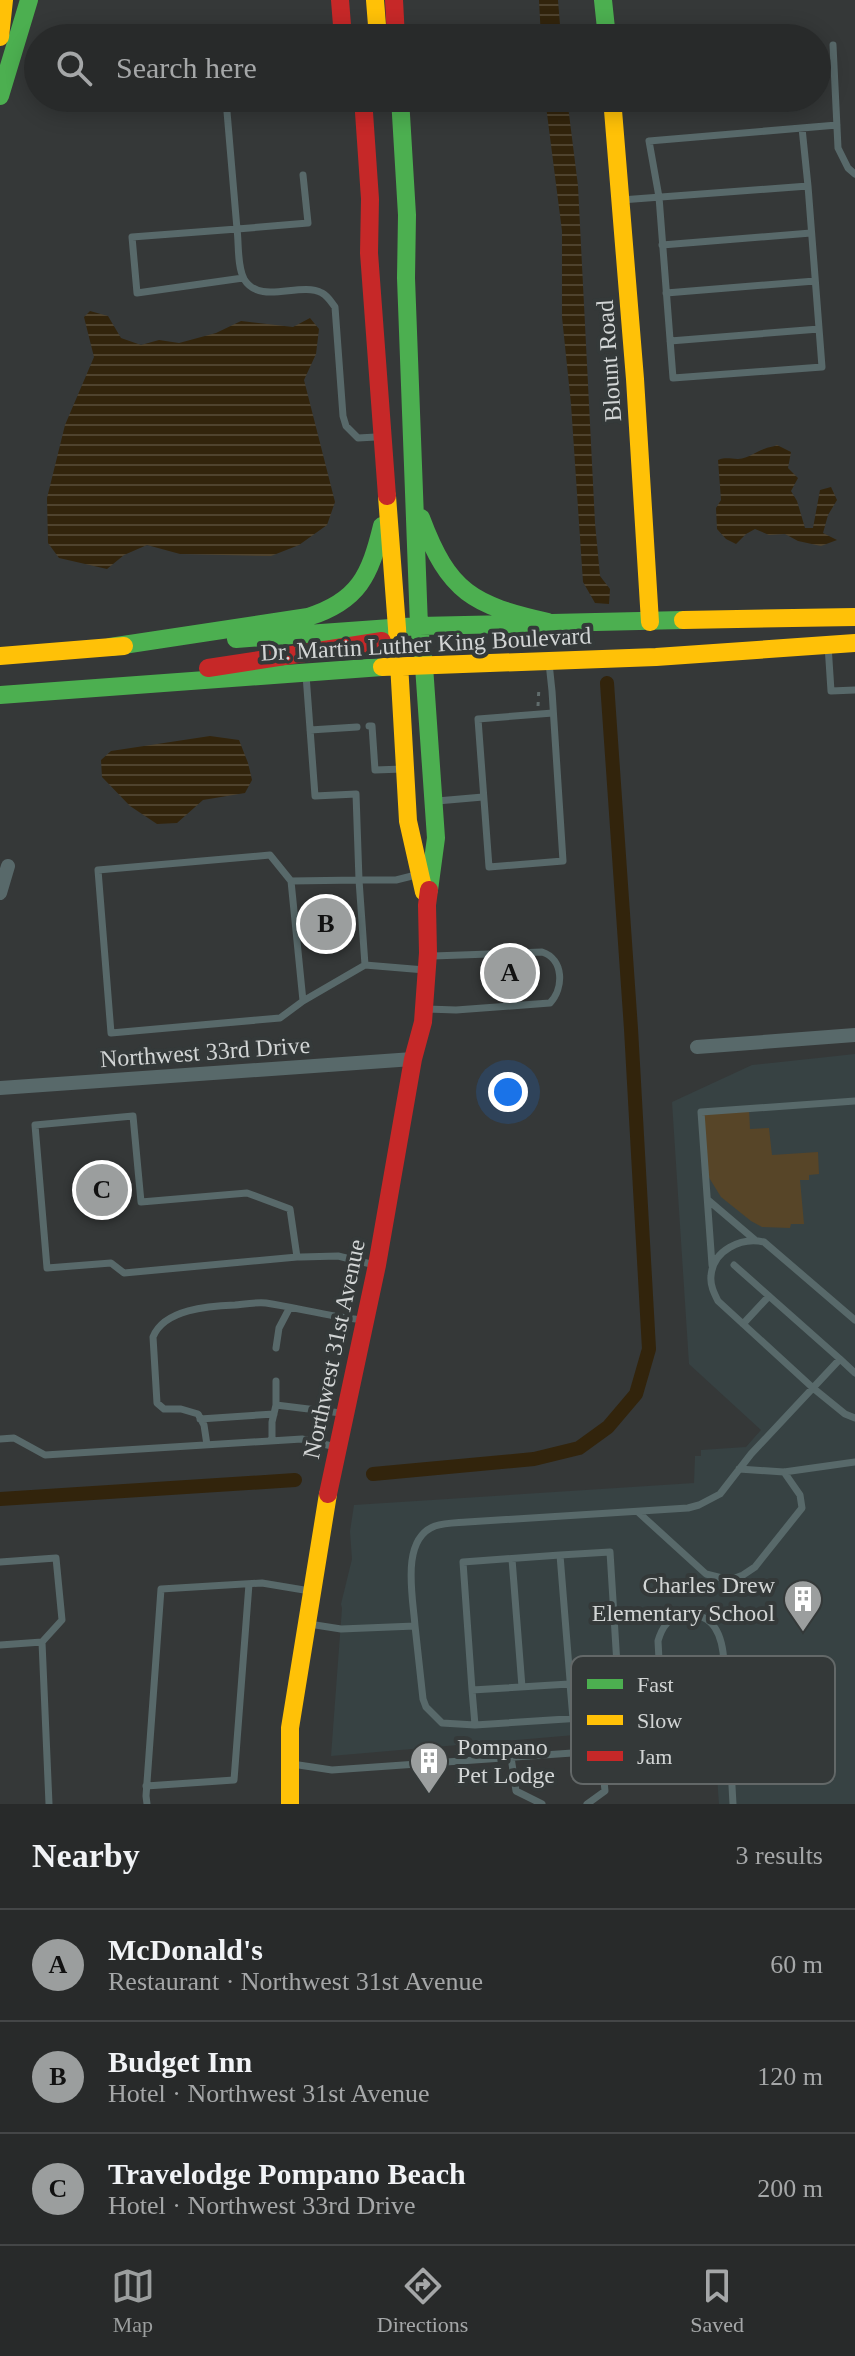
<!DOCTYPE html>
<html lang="en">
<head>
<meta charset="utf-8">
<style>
	body { margin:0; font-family:Georgia,serif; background:#303232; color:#f1f3f6 }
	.you { position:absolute; left:508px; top:1092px; width:28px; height:28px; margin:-20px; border:6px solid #fff; border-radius:50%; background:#1a73e8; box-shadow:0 0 0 12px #1a73e833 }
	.badge { display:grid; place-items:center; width:52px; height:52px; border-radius:50%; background:#9b9e9e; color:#111; font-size:26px; font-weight:700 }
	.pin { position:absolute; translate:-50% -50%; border:4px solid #fff; box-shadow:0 2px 8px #0006 }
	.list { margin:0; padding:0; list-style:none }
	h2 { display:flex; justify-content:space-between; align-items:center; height:104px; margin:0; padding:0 32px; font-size:34px }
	h2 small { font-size:26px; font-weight:400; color:#a5a7a8 }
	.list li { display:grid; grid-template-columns:52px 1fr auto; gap:24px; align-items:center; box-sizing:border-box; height:112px; padding:0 32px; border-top:2px solid #444647 }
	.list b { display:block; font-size:30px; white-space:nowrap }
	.list p { margin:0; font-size:26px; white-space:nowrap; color:#a5a7a8 }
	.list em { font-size:26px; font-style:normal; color:#a5a7a8 }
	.icon { flex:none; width:44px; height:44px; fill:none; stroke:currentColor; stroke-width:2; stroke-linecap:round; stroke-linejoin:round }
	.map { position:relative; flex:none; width:855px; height:1804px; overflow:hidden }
	.search { position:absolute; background:#282a2a; box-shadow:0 4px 20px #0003; left:24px; right:24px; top:24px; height:88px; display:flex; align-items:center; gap:20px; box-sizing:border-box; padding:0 28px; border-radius:44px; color:#a5a7a8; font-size:30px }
	.sheet { height:440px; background:#282a2a }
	nav { display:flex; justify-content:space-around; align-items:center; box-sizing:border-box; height:112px; border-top:2px solid #444647; background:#282a2a; font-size:22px; color:#a5a7a8 }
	nav a { display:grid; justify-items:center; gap:4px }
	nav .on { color:#9b9e9e }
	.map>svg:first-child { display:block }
	.built { fill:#374243 }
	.green { fill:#574528 }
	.water { fill:url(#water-rules) }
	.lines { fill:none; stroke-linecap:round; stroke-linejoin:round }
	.canal { stroke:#32240c; stroke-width:14 }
	.path { stroke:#606c6c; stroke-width:3; stroke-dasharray:4 6; stroke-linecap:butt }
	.lane { stroke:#58696a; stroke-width:7 }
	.street { stroke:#58696a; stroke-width:14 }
	.fast { stroke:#4caf50; stroke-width:18 }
	.slow { stroke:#ffc107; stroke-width:18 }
	.jam { stroke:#c62828; stroke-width:18 }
	.labels { text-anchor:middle; stroke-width:8; stroke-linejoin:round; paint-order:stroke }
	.street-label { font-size:24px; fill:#d2d5d5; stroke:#343939 }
	.poi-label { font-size:24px; fill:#d2d5d5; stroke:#343939; text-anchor:end }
	.key { fill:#343939; stroke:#636868; stroke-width:2 }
	.key-label { font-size:22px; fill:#d2d5d5 }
</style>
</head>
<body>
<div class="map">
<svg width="855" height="1804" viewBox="0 0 855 1804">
	<defs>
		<pattern id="water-rules" width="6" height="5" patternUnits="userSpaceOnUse" patternTransform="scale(2)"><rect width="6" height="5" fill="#32240c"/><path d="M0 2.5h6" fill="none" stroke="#4f432e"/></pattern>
	</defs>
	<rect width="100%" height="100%" fill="#353838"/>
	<path class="built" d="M855 1054V1804H719L714 1734 710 1728 702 1724 331 1756 342 1608 341 1604 352 1559 350 1531 354 1505 694 1483 695 1456H701V1450L746 1447 761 1430 689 1364 672 1102 752 1065Z"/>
	<path class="green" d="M749 1109 750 1129 769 1128 772 1155 818 1152 819 1174 809 1175V1180H800L804 1224H791L790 1228 762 1227 751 1221 721 1197 708 1176 701 1112Z"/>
	<path class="water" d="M539 0H558L561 38H541Z
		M545 98H567L578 186 595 523 600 576 610 589 609 604 595 603 583 582 571 404 562 317V231Z
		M90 311 108 316 121 338 141 345 159 340 179 343 216 333 241 321 293 327 310 318 319 329 316 354 304 380 335 502 327 525 299 545 271 556 180 554 147 545 124 555 107 569 59 558 48 543 47 498 65 425 94 357 84 317Z
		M777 445 791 452 788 468 798 478 791 491 797 501 805 528H813L820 490 831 487 837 500 828 515 823 533 837 540 821 546 798 541 785 534 769 535 755 529 746 534 736 544 726 539 717 529 716 508 721 500 718 460C726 457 730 459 738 459 749 458 755 452 764 449 768 447 773 447 777 445Z
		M210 736 239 740 248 763 252 780 245 793 203 800 177 823 157 824 130 806 102 777 101 760 111 751Z"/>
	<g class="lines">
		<path class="canal" d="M373 1474 534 1459 579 1448 608 1427 636 1394 649 1349 631 1029 607 683
			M0 1499 295 1480"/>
		<path class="path" d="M538 706 539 686"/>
		<path class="lane" d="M833 45 838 148 848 168 855 174
			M226 100 237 229 132 237 137 293 243 278
			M802 128 808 186
			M303 175 308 223 237 229C239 244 237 266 244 279 260 306 300 281 322 293 328 296 331 302 335 307L343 416 346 426 358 438 376 437
			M621 200 808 186 822 367 673 378 659 197 649 141 837 125
			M662 245 811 233
			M666 293 815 281
			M670 341 819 329
			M828 645 831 691 855 690
			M549 663 552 691 563 861 489 867 478 719 553 713
			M306 675 315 796 356 794 359 880H396L416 875
			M369 726H372L375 770 403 769
			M310 730 357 727
			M437 801 483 797
			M291 881 270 855 98 870 111 1033 280 1018 303 1001 291 881 359 880 365 965 425 970
			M303 1001 365 965
			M427 1009 456 1010 550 1003C564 988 564 959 542 952L433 956
			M708 1200 755 1240
			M297 1257 290 1209 247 1193 141 1202 133 1116 35 1125 47 1268 111 1263 124 1273 297 1257H301L338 1256 375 1265
			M712 1265 701 1112 855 1101
			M855 1320 764 1242C741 1237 713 1250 711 1276 710 1285 714 1293 718 1301L813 1388 845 1414 855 1418
			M743 1324 769 1296
			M276 1348 279 1328 289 1309
			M840 1359 855 1373
			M276 1381V1405
			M200 1419 274 1414
			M0 1439 14 1438 45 1455 302 1439 336 1447
			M272 1441V1422L276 1405 341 1413
			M207 1445 204 1425 198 1414 181 1409H164L157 1403 153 1337C164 1309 209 1306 235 1305 245 1304 256 1302 266 1303 299 1308 330 1317 363 1320
			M739 1469 784 1472 855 1462
			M638 1512 706 1574 730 1580 743 1575 755 1567 802 1508 800 1495 784 1472
			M560 1555 463 1562 472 1690 618 1681 610 1552 560 1555 570 1680V1684L573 1719
			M512 1559 522 1687
			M0 1562 56 1558 62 1620 42 1642 49 1804
			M309 1624 341 1629 415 1626C413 1597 400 1539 435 1526 445 1523 456 1523 467 1522L688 1508 699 1505 720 1494 751 1454 840 1359 734 1265
			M415 1626 423 1699 426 1707 442 1723 475 1725 644 1714 656 1711 666 1703C706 1721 726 1707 724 1664 723 1637 715 1611 682 1615 668 1617 661 1630 658 1641L661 1697 666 1703
			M0 1645 42 1642
			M472 1690 475 1725
			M716 1702 729 1732 733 1804
			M511 1757 516 1791 542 1804
			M292 1764 332 1770 601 1751 605 1791 587 1804
			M146 1786 234 1780 249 1584
			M147 1804 146 1796 161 1589 262 1583 310 1591"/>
		<path class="street" d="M0 893 8 866
			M697 1047 855 1035
			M0 1088 413 1059"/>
		<path class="fast" d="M603 0 607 38
			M0 96 29 0
			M400 98 407 215 406 278 419 626
			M421 518C449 593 473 605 548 622
			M419 626 424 666 436 838 429 890
			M236 639 419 626 683 620
			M110 647 308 617C359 601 370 575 382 526
			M0 695 382 667"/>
		<path class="slow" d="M375 0 378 38
			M0 37 4 0
			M612 98 635 379 650 622
			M387 496 397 628
			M683 620 855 617
			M397 628 408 821 424 892
			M0 656 124 646
			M382 667 656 657 855 643
			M290 1804V1728L328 1494"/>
		<path class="jam" d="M340 0 343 38
			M394 0 396 38
			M363 98 370 199 369 253 387 496
			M208 668 382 641
			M328 1494 377 1265 413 1059 423 1022 428 953 427 905 429 890"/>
	</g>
	<defs>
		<g id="building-pin" transform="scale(2)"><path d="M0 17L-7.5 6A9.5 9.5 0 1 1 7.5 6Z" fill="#9b9e9e" stroke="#343939"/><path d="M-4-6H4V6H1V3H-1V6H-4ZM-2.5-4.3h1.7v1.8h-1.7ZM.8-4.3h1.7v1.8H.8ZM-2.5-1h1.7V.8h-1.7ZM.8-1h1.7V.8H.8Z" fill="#fff"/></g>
	</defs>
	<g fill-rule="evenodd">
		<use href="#building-pin" x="803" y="1599"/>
		<use href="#building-pin" x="429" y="1761"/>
	</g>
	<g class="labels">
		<g class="street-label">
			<text transform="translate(609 361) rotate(-94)" y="8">Blount Road</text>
			<text transform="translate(426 644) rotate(-3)" y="8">Dr. Martin Luther King Boulevard</text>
			<text transform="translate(205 1052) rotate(-4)" y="8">Northwest 33rd Drive</text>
			<text transform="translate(334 1349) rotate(-78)" y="8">Northwest 31st Avenue</text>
		</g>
		<g class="poi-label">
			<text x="775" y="1593">Charles Drew<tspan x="775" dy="28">Elementary School</tspan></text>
			<text x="457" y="1755" text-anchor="start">Pompano<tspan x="457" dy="28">Pet Lodge</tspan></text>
		</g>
	</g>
	<rect x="571" y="1656" width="264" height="128" rx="12" class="key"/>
	<rect x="587" y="1679" width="36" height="10" fill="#4caf50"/>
	<rect x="587" y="1715" width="36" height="10" fill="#ffc107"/>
	<rect x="587" y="1751" width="36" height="10" fill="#c62828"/>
	<g class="key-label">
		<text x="637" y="1692">Fast</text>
		<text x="637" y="1728">Slow</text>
		<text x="637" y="1764">Jam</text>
	</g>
</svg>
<div class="you"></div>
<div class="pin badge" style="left:510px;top:973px">A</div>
<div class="pin badge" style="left:326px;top:924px">B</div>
<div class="pin badge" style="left:102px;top:1190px">C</div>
<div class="search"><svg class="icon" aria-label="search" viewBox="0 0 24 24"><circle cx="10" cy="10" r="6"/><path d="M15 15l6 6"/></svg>Search here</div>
</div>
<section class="sheet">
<h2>Nearby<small>3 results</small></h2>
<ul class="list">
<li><span class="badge">A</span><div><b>McDonald's</b><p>Restaurant · Northwest 31st Avenue</p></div><em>60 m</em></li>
<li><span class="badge">B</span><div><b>Budget Inn</b><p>Hotel · Northwest 31st Avenue</p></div><em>120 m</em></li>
<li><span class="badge">C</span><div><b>Travelodge Pompano Beach</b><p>Hotel · Northwest 33rd Drive</p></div><em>200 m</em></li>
</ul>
</section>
<nav>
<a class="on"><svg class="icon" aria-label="map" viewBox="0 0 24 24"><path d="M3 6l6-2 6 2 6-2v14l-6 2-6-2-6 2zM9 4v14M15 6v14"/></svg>Map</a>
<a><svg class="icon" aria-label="directions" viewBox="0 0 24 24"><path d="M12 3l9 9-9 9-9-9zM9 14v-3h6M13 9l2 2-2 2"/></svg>Directions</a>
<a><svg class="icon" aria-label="saved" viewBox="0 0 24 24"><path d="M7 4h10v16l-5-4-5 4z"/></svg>Saved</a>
</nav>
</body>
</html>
